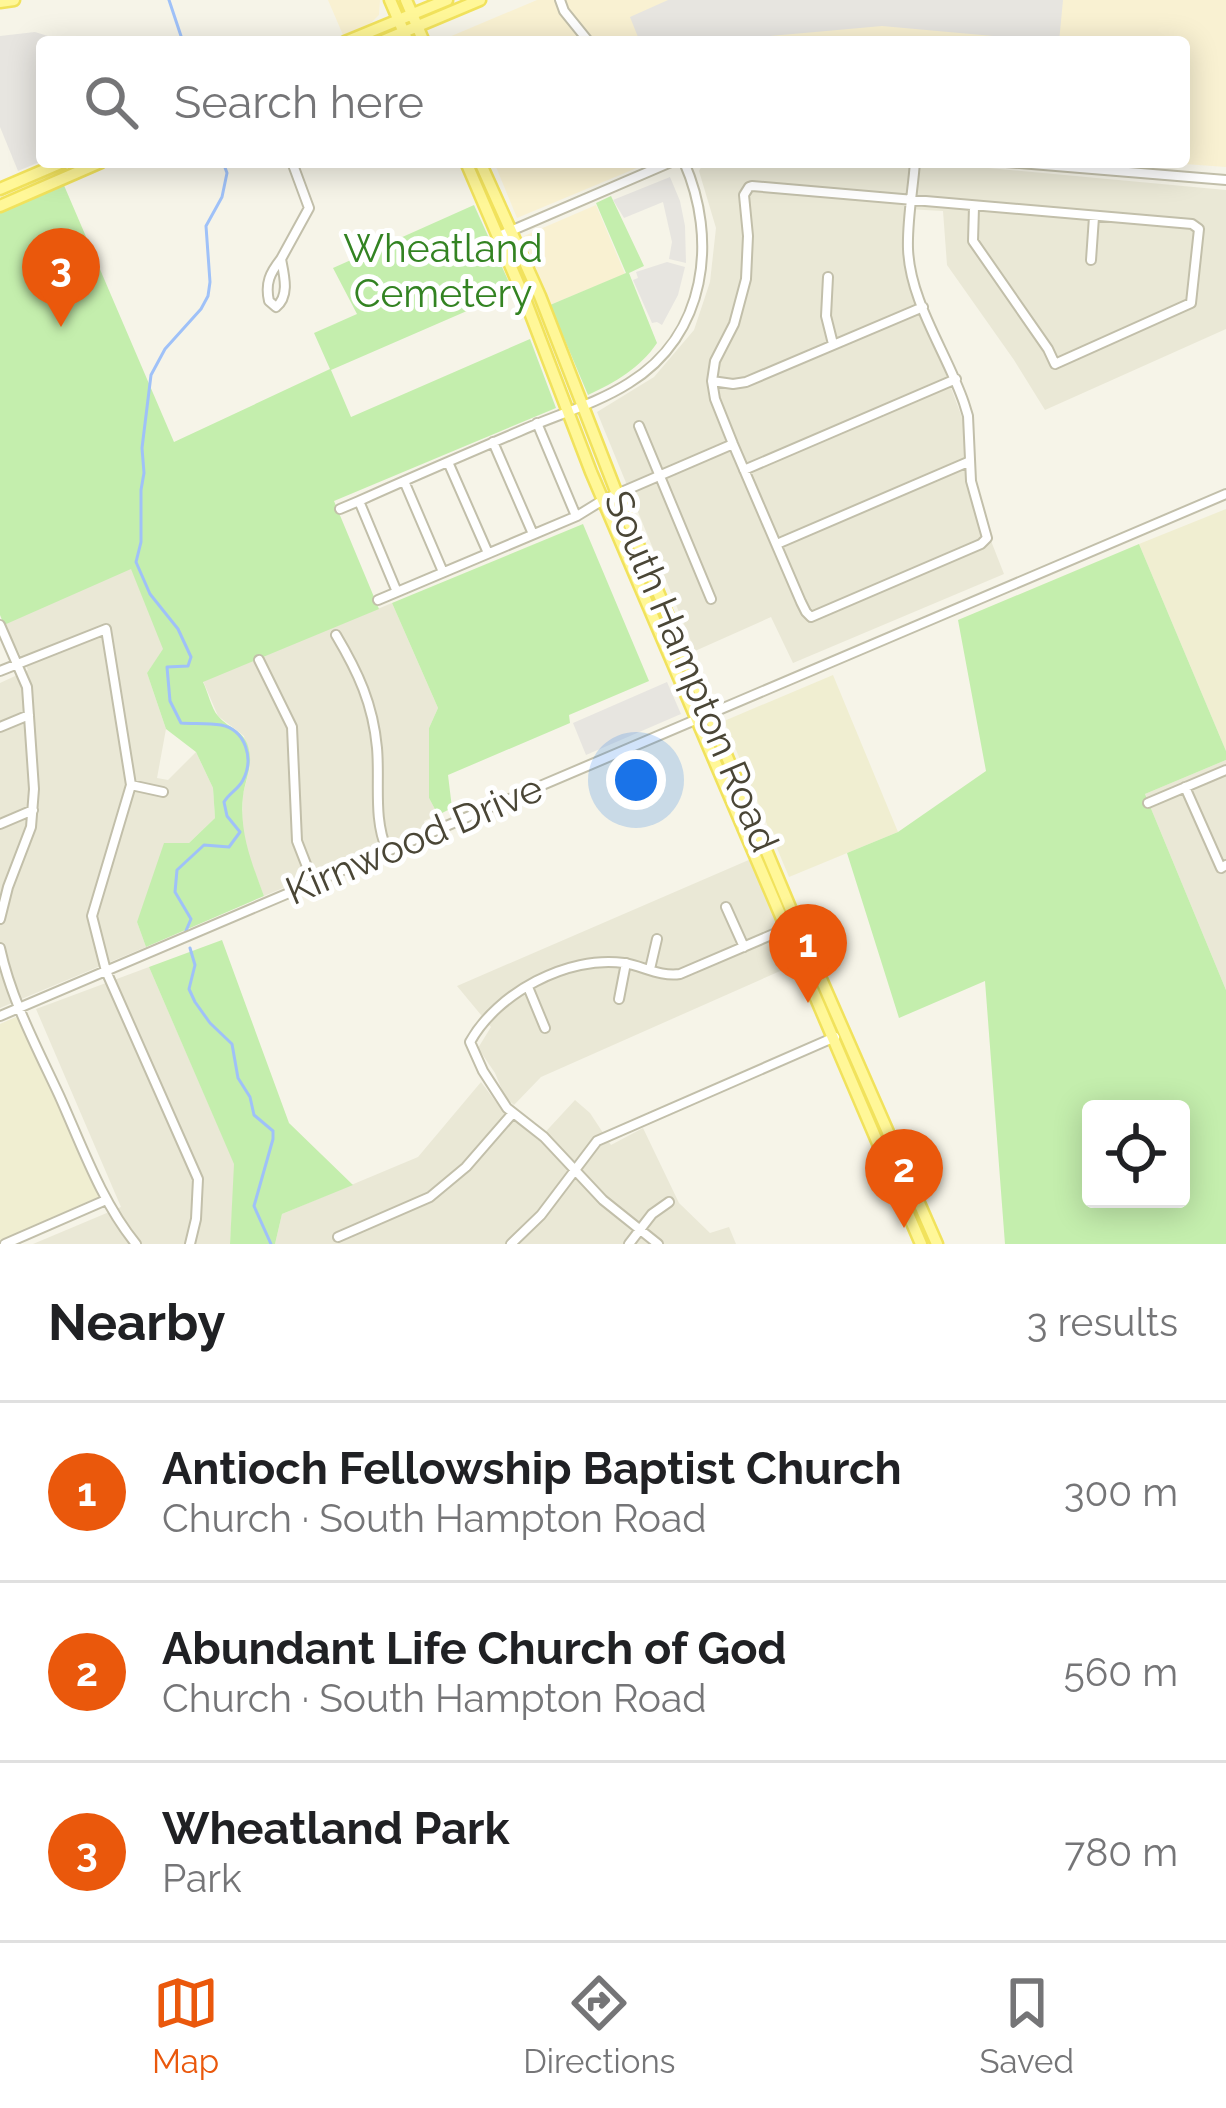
<!DOCTYPE html>
<html lang="en">
<head>
<meta charset="utf-8">
<style>
	body { margin:0; font-family:Raleway,sans-serif; background:#f6f6f6; color:#202124 }
	.controls { position:absolute; right:36px; bottom:36px; display:grid; overflow:hidden; border-radius:12px; box-shadow:0 6px 30px #0003 }
	.controls button { width:108px; height:108px; display:grid; place-items:center; padding:0; border:0; border-bottom:3px solid #e0e0e0; background:#fff; color:#202124; font:60px sans-serif }
	.you { position:absolute; left:636px; top:780px; width:42px; height:42px; margin:-30px; border:9px solid #fff; border-radius:50%; background:#1a73e8; box-shadow:0 0 0 18px #1a73e833 }
	.badge { display:grid; place-items:center; width:78px; height:78px; border-radius:50%; background:#ea580c; color:#fff; font-size:39px; font-weight:700 }
	.pin { position:absolute; translate:-50% -99px; filter:drop-shadow(0 3px 6px #0008) }
	.pin::after { content:''; position:absolute; top:63px; width:42px; height:36px; background:inherit; clip-path:polygon(0 0,100% 0,50% 100%) }
	.list { margin:0; padding:0; list-style:none }
	h2 { display:flex; justify-content:space-between; align-items:center; height:156px; margin:0; padding:0 48px; font-size:51px }
	h2 small { font-size:39px; font-weight:400; color:#757577 }
	.list li { display:grid; grid-template-columns:78px 1fr auto; gap:36px; align-items:center; box-sizing:border-box; height:180px; padding:0 48px; border-top:3px solid #e0e0e0 }
	.list b { display:block; font-size:45px; white-space:nowrap }
	.list p { margin:0; font-size:39px; white-space:nowrap; color:#757577 }
	.list em { font-size:39px; font-style:normal; color:#757577 }
	.icon { flex:none; width:66px; height:66px; fill:none; stroke:currentColor; stroke-width:2; stroke-linecap:round; stroke-linejoin:round }
	.map { position:relative; flex:none; width:1226px; height:1244px; overflow:hidden }
	.search { position:absolute; background:#fff; box-shadow:0 6px 30px #0003; left:36px; right:36px; top:36px; height:132px; display:flex; align-items:center; gap:30px; box-sizing:border-box; padding:0 42px; border-radius:12px; color:#757577; font-size:45px }
	.sheet { height:696px; background:#fff }
	nav { display:flex; justify-content:space-around; align-items:center; box-sizing:border-box; height:168px; border-top:3px solid #e0e0e0; background:#fff; font-size:33px; color:#757577 }
	nav a { display:grid; justify-items:center; gap:6px }
	nav .on { color:#ea580c }
	.map>svg:first-child { display:block }
	.residential { fill:#eae8d6 }
	.commercial { fill:#f9f1d2 }
	.education { fill:#f0eed1 }
	.green { fill:#c4eead; fill-rule:evenodd }
	.parking { fill:#e7e5e0 }
	.lines { fill:none; stroke-linecap:round; stroke-linejoin:round }
	.stream { stroke:#9fc1f8; stroke-width:3 }
	.minor-casing { stroke:#c2bfaa; stroke-width:12 }
	.major-casing { stroke:#f1e25c; stroke-width:15 }
	.minor { stroke:#fff; stroke-width:8 }
	.major { stroke:#fff798; stroke-width:10 }
	.labels { text-anchor:middle; stroke-width:10; stroke-linejoin:round; paint-order:stroke }
	.park-label { font-size:39px; fill:#338322; stroke:#fff }
	.street-label { font-size:39px; fill:#4a4636; stroke:#fff }
</style>
</head>
<body>
<div class="map">
<svg width="1226" height="1244" viewBox="0 0 1226 1244">
	<rect width="100%" height="100%" fill="#f6f4e8"/>
	<path class="residential" d="M704 162H924L1226 190V329L1045 410 1014 360 947 265 943 211 906 209 905 265 963 420 966 477 1004 574 793 663 771 617 695 651 597 412 654 377 694 330 710 282 716 228 699 171Z
		M131 568 164 649 147 673 166 729 157 778 168 780 196 752 213 788 215 818 189 843 137 922 146 947 0 1008V683L28 670 4 624Z
		M392 603 438 708 429 728V798L438 815 424 821 426 828 264 896 245 847 242 825 243 794 250 767 244 736 218 716 203 681Z
		M1226 760V990L1145 794Z
		M751 859 796 964 541 1077 514 1105 505 1097 495 1073 478 1048 491 1027 457 986Z
		M149 967 235 1165 230 1244H33L121 1207 36 1009Z
		M481 1082 502 1110 538 1140 575 1100 590 1113 611 1145 643 1128 679 1203 710 1233 729 1227 736 1244H275L282 1214 418 1157Z"/>
	<path class="commercial" d="M328 0H380L379 15 371 23 343 35Z
		M537 0H1226V167L1157 162H1184V42H443L442 40Z
		M494 162H651L517 218Z
		M596 205 625 274 550 305 524 236Z"/>
	<path class="education" d="M1226 509V751L1139 544Z
		M833 675 898 832 789 877 724 721Z
		M18 1016 101 1196 19 1232 0 1244V1024Z"/>
	<path class="green" d="M60 176 174 442 330 369 314 333 357 314 333 268 474 205 513 291 331 370 351 417 530 339 556 408 334 501 379 609 203 682C208 692 211 708 218 716 229 729 246 731 249 750 253 766 245 780 243 796 239 833 252 863 264 896L146 947 137 922 164 843H189L215 818 213 788 196 752 166 729 147 673 163 649 131 569 4 625 0 615V202Z
		M611 196 644 266 629 273 657 343C640 368 616 382 588 395L550 305 626 273 596 203Z
		M583 524 649 681 569 715 570 723 448 775 452 808 438 815 429 798V728L438 708 392 603Z
		M1139 544 1226 751V760L1145 794 1226 990V1244H1005L985 981 899 1018 847 853 898 832 986 771 958 620ZM1091 1109H1181V1199H1091Z
		M222 940 289 1123 353 1185 282 1214 275 1244H230L234 1164 149 967Z"/>
	<path class="parking" d="M668 0H1063L1059 42 882 26 705 42H640L630 17Z
		M35 32 51 37 53 42H42V161L18 171 0 127V36Z
		M670 177 680 201 685 226 686 263 669 259 672 242 663 202 624 218 613 200Z
		M667 262 685 267 678 295 662 325 657 322 652 323 633 280 638 278 636 272Z
		M667 682 681 714 586 755 573 723Z"/>
	<g class="lines">
		<path class="stream" d="M169 0 183 42
			M185 933 191 919 175 892 177 870 204 845 229 847 240 832 227 816 224 802C230 792 238 790 243 780 254 759 246 730 221 725 208 723 193 724 181 723L170 701 167 667 188 666 191 657 178 629 150 594 136 562 141 542V490L144 473 142 448 151 375 165 349 201 309 208 296 210 282 206 226 222 197 227 173 223 162
			M190 948 195 965 189 989 195 1002 210 1023 232 1044 238 1078 250 1097 254 1115 273 1131V1139L254 1206 271 1244"/>
		<g class="minor-casing">
			<path id="minor" d="M560 0 564 11 589 42
				M684 162C718 239 707 335 629 383 596 404 556 415 520 431 466 454 412 477 359 501L397 592 577 516 603 500 733 444
				M915 162C913 190 907 220 908 249 910 302 947 353 964 403L968 416 971 481 987 538 981 544 811 617 806 612 801 602 733 444 715 399 712 381 715 361 734 324 746 279 748 236 744 195 749 187 752 186 1192 224 1199 229 1191 303 1055 364 1048 349 973 241 974 207
				M1006 162 1226 180
				M499 236 671 162
				M281 259C284 275 290 296 276 307L269 301C265 283 270 273 281 259Z
				M281 259 309 208 292 162
				M1091 260 1094 217
				M828 277 826 316 833 344
				M712 381 733 384 746 382 923 307
				M537 423 576 516
				M639 426 711 599
				M493 442 533 534
				M448 462 488 553
				M744 470 956 379
				M404 481 443 572
				M340 509 359 501
				M777 544 968 462
				M378 600 397 592
				M0 625 27 687 34 789 31 827 8 887 0 919
				M336 635C358 672 373 704 377 748 380 782 373 819 387 850
				M259 660 292 727 297 841 313 882
				M0 671 106 629 131 785 92 916 106 971 198 1179 196 1219 190 1244
				M0 727 29 715
				M131 785 163 792
				M1185 787 1221 868 1226 865
				M1148 803 1226 770
				M0 824 33 810
				M726 907 744 947
				M0 948C11 999 37 1048 59 1095 82 1146 101 1201 136 1244
				M650 969 657 939
				M528 987 545 1028
				M619 999 626 963
				M0 1016 1226 494
				M338 1237 430 1197 466 1167 513 1113
				M5 1244 106 1200
				M511 1244 541 1215 597 1141 835 1037
				M629 1244 652 1214 669 1202
				M658 1244 603 1200 544 1137 507 1108 483 1071 470 1042C497 993 568 955 624 963 643 966 660 977 680 974L797 924"/>
		</g>
		<g class="major-casing">
			<path id="major" d="M390 0 408 42
				M406 0 424 42
				M0 2 14 0
				M345 42 447 0
				M380 42 480 0
				M466 162 526 302 591 472 921 1244
				M480 162 540 296 617 494 797 924 937 1244
				M0 189 63 162
				M0 206 101 162"/>
		</g>
		<use href="#minor" class="minor"/>
		<use href="#major" class="major"/>
	</g>
	<g class="labels">
		<g class="park-label">
			<text x="443" y="262">Wheatland<tspan x="443" dy="45">Cemetery</tspan></text>
		</g>
		<g class="street-label">
			<text transform="translate(692 671) rotate(67)" y="14">South Hampton Road</text>
			<text transform="translate(414 839) rotate(-23)" y="14">Kirnwood Drive</text>
		</g>
	</g>
</svg>
<div class="controls">
<button><svg class="icon" aria-label="locate" viewBox="0 0 24 24"><circle cx="12" cy="12" r="6"/><path d="M12 2v4M12 18v4M2 12h4M18 12h4"/></svg></button>
</div>
<div class="you"></div>
<div class="pin badge" style="left:808px;top:1003px">1</div>
<div class="pin badge" style="left:904px;top:1228px">2</div>
<div class="pin badge" style="left:61px;top:327px">3</div>
<div class="search"><svg class="icon" aria-label="search" viewBox="0 0 24 24"><circle cx="10" cy="10" r="6"/><path d="M15 15l6 6"/></svg>Search here</div>
</div>
<section class="sheet">
<h2>Nearby<small>3 results</small></h2>
<ul class="list">
<li><span class="badge">1</span><div><b>Antioch Fellowship Baptist Church</b><p>Church · South Hampton Road</p></div><em>300 m</em></li>
<li><span class="badge">2</span><div><b>Abundant Life Church of God</b><p>Church · South Hampton Road</p></div><em>560 m</em></li>
<li><span class="badge">3</span><div><b>Wheatland Park</b><p>Park</p></div><em>780 m</em></li>
</ul>
</section>
<nav>
<a class="on"><svg class="icon" aria-label="map" viewBox="0 0 24 24"><path d="M3 6l6-2 6 2 6-2v14l-6 2-6-2-6 2zM9 4v14M15 6v14"/></svg>Map</a>
<a><svg class="icon" aria-label="directions" viewBox="0 0 24 24"><path d="M12 3l9 9-9 9-9-9zM9 14v-3h6M13 9l2 2-2 2"/></svg>Directions</a>
<a><svg class="icon" aria-label="saved" viewBox="0 0 24 24"><path d="M7 4h10v16l-5-4-5 4z"/></svg>Saved</a>
</nav>
</body>
</html>
